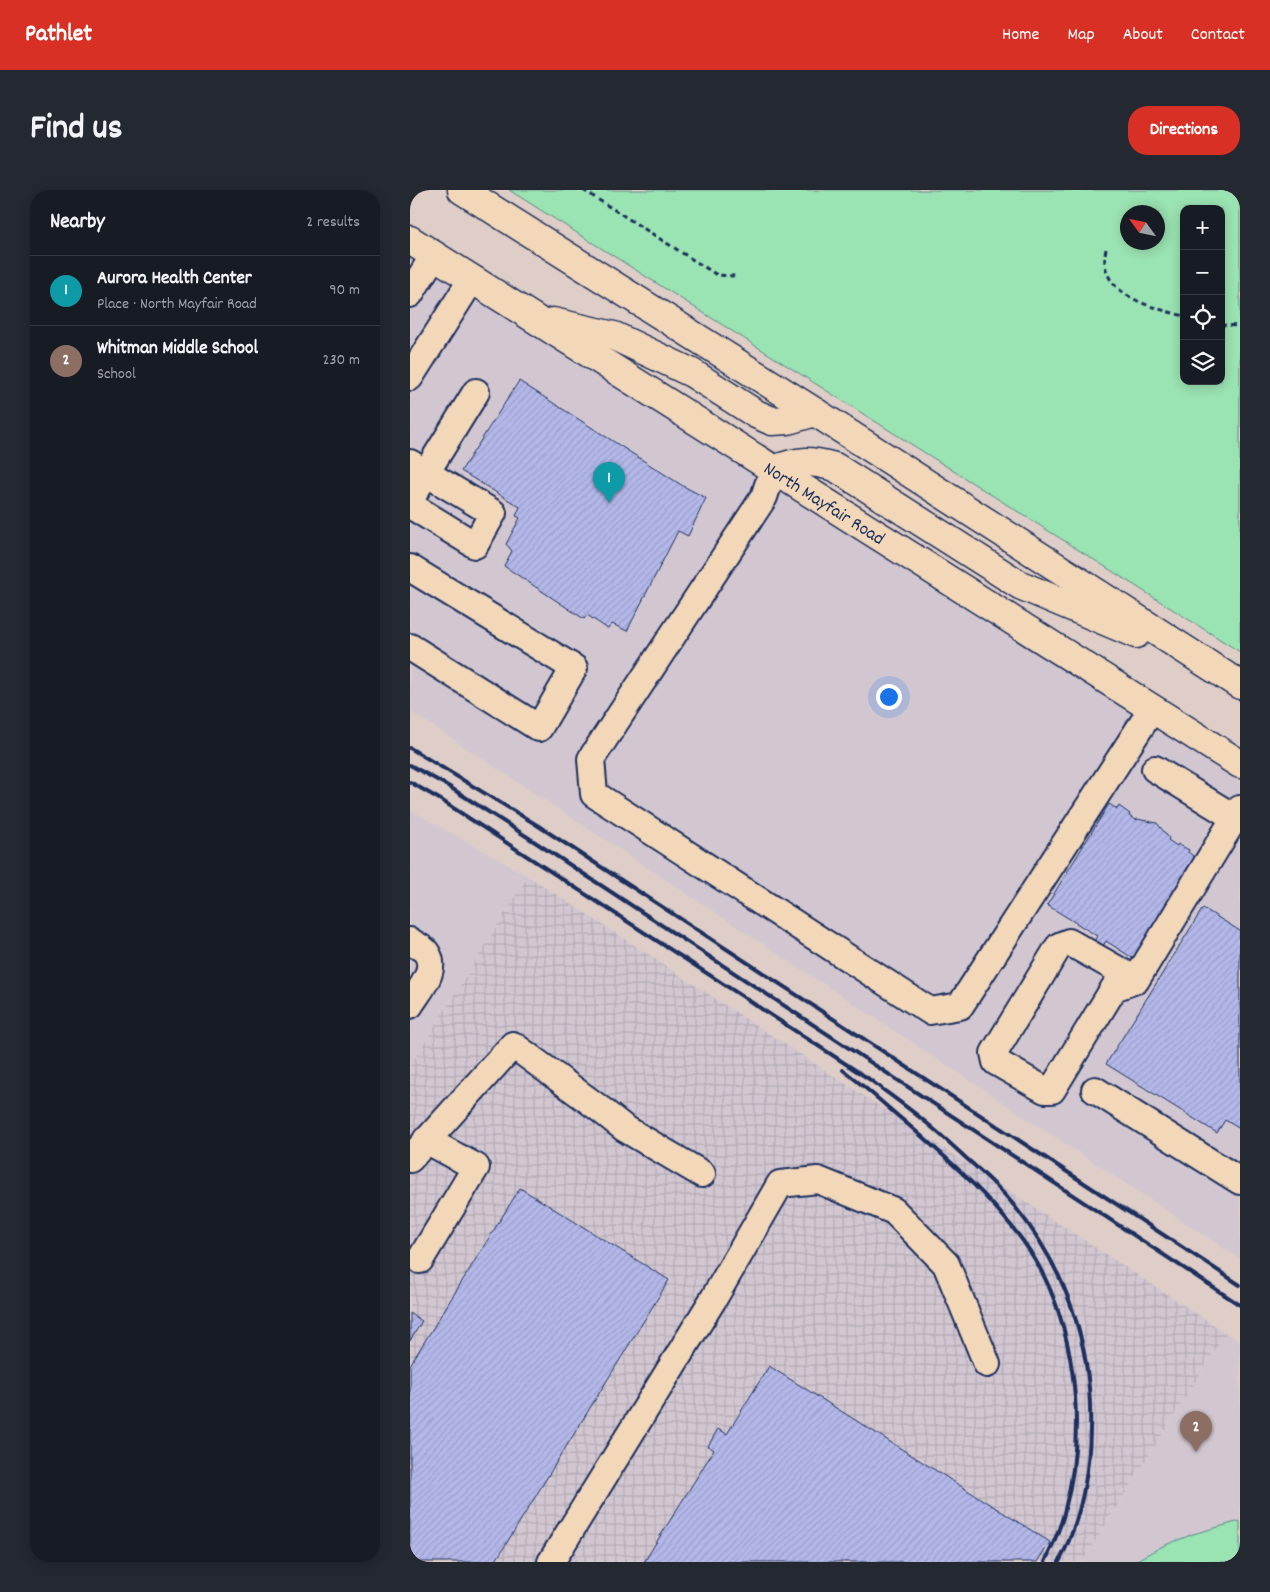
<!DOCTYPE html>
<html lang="en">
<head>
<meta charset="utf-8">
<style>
	body { margin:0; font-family:Dekko,sans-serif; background:#242831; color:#f1f3f6 }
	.controls { position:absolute; right:15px; top:15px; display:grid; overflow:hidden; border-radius:10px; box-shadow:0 2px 12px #0003 }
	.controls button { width:45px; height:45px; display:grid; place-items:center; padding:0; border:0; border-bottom:1px solid #363941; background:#171b24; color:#f1f3f6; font:25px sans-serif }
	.compass { position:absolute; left:710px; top:15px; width:45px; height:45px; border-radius:50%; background:#171b24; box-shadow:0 2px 12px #0003; rotate:303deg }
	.you { position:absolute; left:478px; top:506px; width:18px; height:18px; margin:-12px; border:4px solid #fff; border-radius:50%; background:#1a73e8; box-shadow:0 0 0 8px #1a73e833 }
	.badge { display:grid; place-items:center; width:32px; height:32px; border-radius:50%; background:#d93025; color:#fff; font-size:16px; font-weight:700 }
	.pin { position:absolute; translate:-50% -41px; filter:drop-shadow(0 1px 2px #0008) }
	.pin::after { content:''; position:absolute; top:26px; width:18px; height:15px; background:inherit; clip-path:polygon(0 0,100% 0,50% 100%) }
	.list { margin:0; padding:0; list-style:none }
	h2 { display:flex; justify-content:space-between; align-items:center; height:65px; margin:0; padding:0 20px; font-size:21px }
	h2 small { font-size:16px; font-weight:400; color:#9ea1a6 }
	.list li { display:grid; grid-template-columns:32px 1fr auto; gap:15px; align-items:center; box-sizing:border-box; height:70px; padding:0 20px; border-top:1px solid #363941 }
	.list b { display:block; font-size:19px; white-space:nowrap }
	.list p { margin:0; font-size:16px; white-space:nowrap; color:#9ea1a6 }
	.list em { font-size:16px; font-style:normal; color:#9ea1a6 }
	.icon { flex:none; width:28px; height:28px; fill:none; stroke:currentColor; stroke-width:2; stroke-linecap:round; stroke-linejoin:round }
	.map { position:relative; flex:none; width:830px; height:1372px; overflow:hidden; border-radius:20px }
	header { display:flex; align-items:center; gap:30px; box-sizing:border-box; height:70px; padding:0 25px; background:#d93025; color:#fff }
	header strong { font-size:24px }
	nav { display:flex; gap:28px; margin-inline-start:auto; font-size:18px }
	.intro { display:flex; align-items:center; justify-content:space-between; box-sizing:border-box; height:120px; padding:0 30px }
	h1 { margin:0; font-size:35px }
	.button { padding:12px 22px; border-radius:20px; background:#d93025; color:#fff; font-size:18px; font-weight:700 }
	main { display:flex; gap:30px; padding:0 30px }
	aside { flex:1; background:#171b24; border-radius:20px; box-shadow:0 2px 12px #0003 }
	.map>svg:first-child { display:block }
	.built { fill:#d2c7d1 }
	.industrial { fill:url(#industrial-grid) }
	.grass { fill:#9ae3b2; stroke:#5a8988; fill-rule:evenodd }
	.building { fill:url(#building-hatch); stroke:#1b2f5e }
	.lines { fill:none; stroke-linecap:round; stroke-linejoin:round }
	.minor-casing { stroke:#1b2f5e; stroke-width:30 }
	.major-casing { stroke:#1b2f5e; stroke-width:31 }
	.path { stroke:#1b2f5e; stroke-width:3; stroke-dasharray:5 4; stroke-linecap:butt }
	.minor { stroke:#f2d7b9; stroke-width:26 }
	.major { stroke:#f2d7b9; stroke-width:28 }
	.rail { stroke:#1b2f5e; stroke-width:4 }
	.labels { text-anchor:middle; stroke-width:4; stroke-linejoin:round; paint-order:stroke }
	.street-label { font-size:19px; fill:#1b2f5e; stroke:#f2d7b9 }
</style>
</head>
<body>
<header>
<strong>Pathlet</strong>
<nav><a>Home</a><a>Map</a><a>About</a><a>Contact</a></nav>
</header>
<div class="intro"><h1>Find us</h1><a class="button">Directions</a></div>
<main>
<aside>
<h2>Nearby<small>2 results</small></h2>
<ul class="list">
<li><span class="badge" style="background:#0f9aa8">1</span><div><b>Aurora Health Center</b><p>Place · North Mayfair Road</p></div><em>90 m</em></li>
<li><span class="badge" style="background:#8d6e63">2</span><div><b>Whitman Middle School</b><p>School</p></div><em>230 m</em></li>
</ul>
</aside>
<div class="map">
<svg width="830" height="1372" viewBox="0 0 830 1372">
	<defs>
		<pattern id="industrial-grid" width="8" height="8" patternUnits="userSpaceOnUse" patternTransform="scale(1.25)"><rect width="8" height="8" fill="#d2c7d1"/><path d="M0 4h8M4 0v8" fill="none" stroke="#b4abb6"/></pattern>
		<pattern id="building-hatch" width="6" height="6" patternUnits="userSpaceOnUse" patternTransform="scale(1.25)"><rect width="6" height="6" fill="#b3b8e9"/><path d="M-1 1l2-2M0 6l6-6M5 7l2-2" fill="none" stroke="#999eca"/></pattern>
	</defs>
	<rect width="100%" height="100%" fill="#dfcec7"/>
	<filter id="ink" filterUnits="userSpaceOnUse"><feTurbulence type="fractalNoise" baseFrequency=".02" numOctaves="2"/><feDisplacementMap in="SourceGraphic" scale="10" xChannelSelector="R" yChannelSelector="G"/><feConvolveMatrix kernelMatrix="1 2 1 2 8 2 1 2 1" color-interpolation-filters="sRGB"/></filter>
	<g filter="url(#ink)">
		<path class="built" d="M0 66 830 592V1069L0 521Z
			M0 620 118 686 0 876Z
			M816 1143 830 1152V1372H672Z"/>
		<path class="industrial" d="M118 686 816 1143 672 1372H0V876Z"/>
		<path class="grass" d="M99 0H830V462ZM774 19H811V191H774ZM718 22H748V52H718Z
			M830 1331V1372H723L753 1356 783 1344Z"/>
		<path class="building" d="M109 191 273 296 296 308 278 346 268 341 217 441 202 434 198 439 177 425 174 429 94 376 102 361 96 354 110 328 106 326 110 317 51 281Z
			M699 614 707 619 709 616 720 624 719 626 726 630 727 629 747 633 759 648 758 650 767 656 768 654 779 660 778 662 786 668 724 769 696 751 692 758 683 753 687 746 637 715Z
			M793 718 830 741V939L815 930 807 943 696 874Z
			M110 998 259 1090 85 1372H0V1175Z
			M0 1123 12 1131 0 1151Z
			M359 1176 640 1352 627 1372H234L304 1260 298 1256 308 1239 317 1244Z"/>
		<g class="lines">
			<g class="minor-casing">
				<path id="minor" d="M0 104 24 65
					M0 187 62 89
					M0 273 16 283 66 202
					M363 280 354 307 181 569 184 604 520 821 550 816 742 519
					M0 310 16 283 83 323 65 355 0 315
					M0 378 164 478 129 538 0 457
					M745 579 825 628
					M0 751C5 755 13 758 16 762 29 780 9 800 0 815
					M726 790 659 752 649 756 584 863 586 872 635 900H642L704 798 726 790 830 619
					M685 900 830 991
					M0 969 103 855 190 919 214 938 292 984
					M10 1070 66 977 16 950
					M141 1372 304 1108 370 994 408 990 484 1021 536 1074 577 1174"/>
			</g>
			<g class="major-casing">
				<g id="major">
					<path d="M52 0 405 222 830 495"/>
					<path id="s1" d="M0 50 830 574"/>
					<path d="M143 132 204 146 282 183 346 224 362 231 378 230 405 222"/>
					<path d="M363 280C389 270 398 270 425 277L610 395 726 444"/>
				</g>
			</g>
			<path class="path" d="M173 0 307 85 325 86
				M696 59C686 105 741 117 774 126
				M811 135 830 136"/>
			<use href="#minor" class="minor"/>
			<use href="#major" class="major"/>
			<path class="rail" d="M0 558 127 635 830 1095
				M0 575 38 596 119 648 830 1115
				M0 592 31 610 459 889C477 903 496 916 513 930 528 942 542 955 556 968 572 982 588 996 602 1013 656 1078 683 1156 680 1240 679 1285 670 1332 649 1372
				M433 880C454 896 474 914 494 931 537 968 579 1005 613 1051 666 1125 678 1237 654 1323 650 1340 642 1356 635 1372"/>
		</g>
	</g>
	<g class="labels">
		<g class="street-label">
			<text dy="7" stroke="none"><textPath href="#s1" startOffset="491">North Mayfair Road</textPath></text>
		</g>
	</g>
</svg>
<div class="controls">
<button>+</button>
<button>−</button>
<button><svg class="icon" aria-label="locate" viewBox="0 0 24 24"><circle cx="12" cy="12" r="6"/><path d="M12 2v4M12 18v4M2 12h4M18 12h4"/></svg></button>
<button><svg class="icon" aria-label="layers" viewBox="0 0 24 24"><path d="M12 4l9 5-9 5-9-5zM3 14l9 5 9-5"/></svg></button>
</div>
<svg class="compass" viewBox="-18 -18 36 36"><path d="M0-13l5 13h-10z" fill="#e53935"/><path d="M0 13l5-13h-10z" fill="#9ea1a6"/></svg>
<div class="you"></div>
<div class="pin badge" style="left:199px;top:313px;background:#0f9aa8">1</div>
<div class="pin badge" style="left:786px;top:1262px;background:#8d6e63">2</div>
</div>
</main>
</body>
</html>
